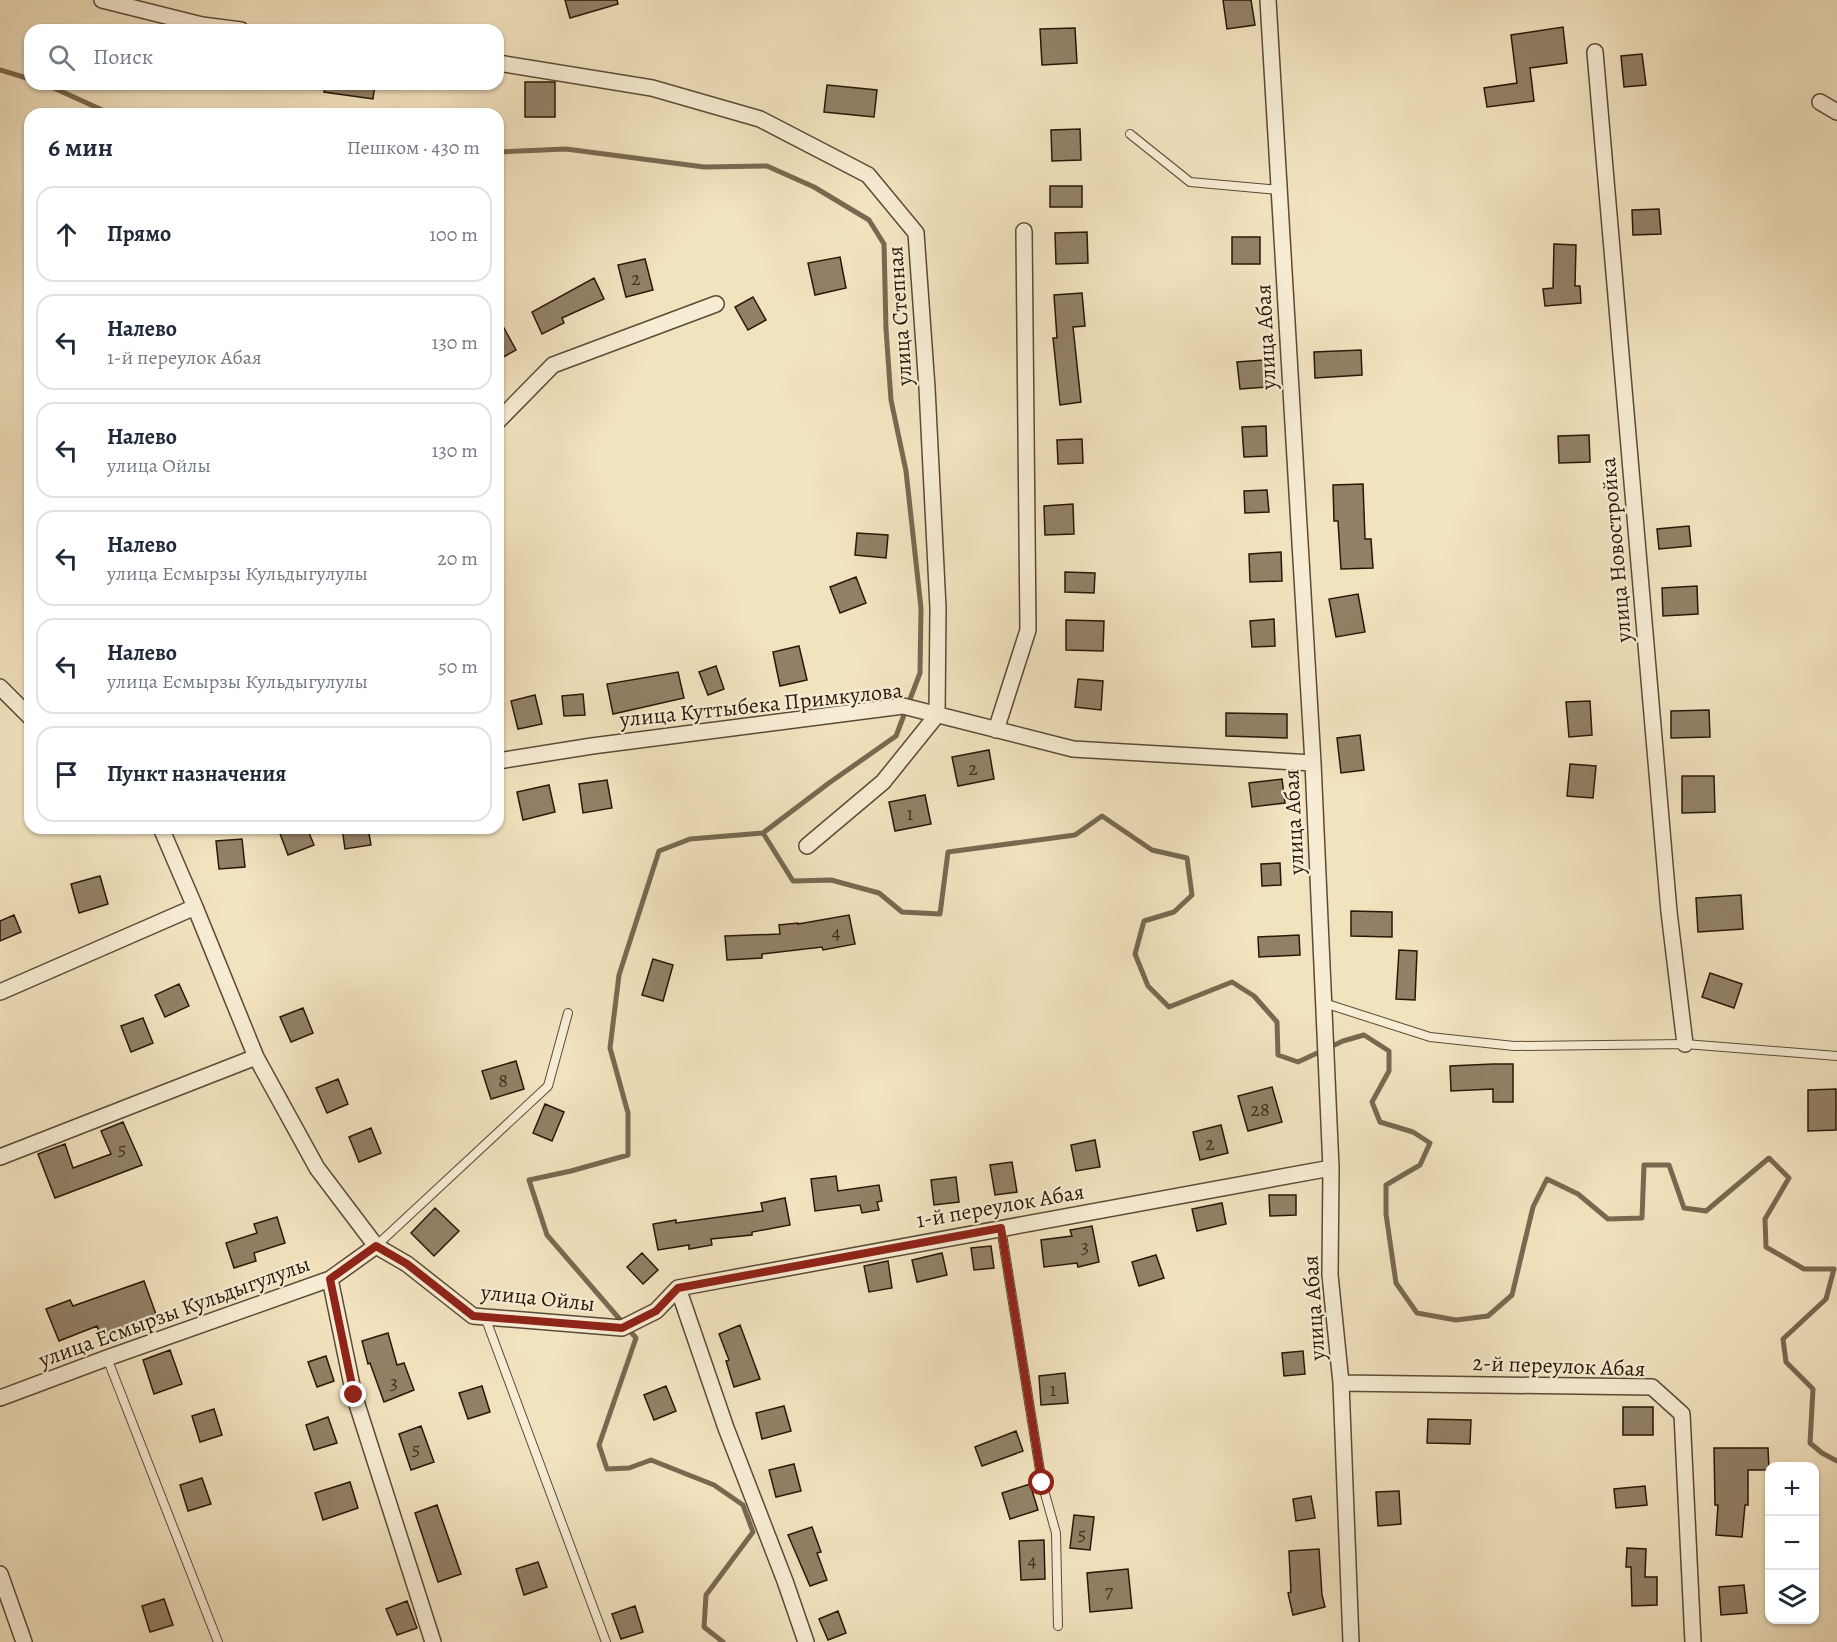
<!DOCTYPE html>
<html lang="ru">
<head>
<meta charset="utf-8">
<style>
	body { margin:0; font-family:Alegreya,serif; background:#f6f6f7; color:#1f2937 }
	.controls { position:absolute; right:18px; bottom:18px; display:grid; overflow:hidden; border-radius:12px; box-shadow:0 2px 4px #0004 }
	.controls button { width:54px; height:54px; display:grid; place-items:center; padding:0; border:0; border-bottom:2px solid #e0e1e3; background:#fff; color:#1f2937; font:30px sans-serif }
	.stop { position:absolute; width:18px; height:18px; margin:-14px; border:4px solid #8f2418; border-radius:50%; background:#fff }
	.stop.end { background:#8f2418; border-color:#fff; box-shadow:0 2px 6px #0008 }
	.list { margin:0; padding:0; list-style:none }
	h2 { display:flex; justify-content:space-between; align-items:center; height:78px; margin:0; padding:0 24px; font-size:26px }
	h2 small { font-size:20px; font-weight:400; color:#747a83 }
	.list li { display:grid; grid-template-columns:39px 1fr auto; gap:18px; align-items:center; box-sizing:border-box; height:96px; margin:0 12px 12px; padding:0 12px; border:2px solid #e0e1e3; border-radius:18px }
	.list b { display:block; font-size:22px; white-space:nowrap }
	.list p { margin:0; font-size:20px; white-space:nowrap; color:#747a83 }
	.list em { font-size:20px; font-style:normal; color:#747a83 }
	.icon { flex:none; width:33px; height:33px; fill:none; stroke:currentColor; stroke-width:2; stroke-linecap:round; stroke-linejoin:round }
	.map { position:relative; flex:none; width:1837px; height:1642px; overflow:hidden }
	.search { position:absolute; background:#fff; box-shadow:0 2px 4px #0004; left:24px; top:24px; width:480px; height:66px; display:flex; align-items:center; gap:15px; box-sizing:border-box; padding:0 21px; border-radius:18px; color:#747a83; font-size:22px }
	.panel { position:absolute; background:#fff; box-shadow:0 2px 4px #0004; left:24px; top:108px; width:480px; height:726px; border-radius:18px }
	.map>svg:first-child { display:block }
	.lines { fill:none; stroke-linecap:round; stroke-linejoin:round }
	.stream { stroke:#796851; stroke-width:5 }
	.building { fill:#928167; stroke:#291708; stroke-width:1.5 }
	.lane-casing { stroke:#5b4a36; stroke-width:10 }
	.street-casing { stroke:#5b4a36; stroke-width:18 }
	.lane { stroke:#f7edd5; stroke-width:8 }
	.street { stroke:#f7edd5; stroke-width:15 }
	.route { stroke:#8f2418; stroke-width:8 }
	.labels { text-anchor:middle; stroke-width:4.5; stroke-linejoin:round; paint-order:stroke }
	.number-label { font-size:20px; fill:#433220 }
	.street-label { font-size:22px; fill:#291708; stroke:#f7edd5 }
</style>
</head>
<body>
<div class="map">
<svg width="1837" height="1642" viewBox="0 0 1837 1642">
	<rect width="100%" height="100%" fill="#f2e3bf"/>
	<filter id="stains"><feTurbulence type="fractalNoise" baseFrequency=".00333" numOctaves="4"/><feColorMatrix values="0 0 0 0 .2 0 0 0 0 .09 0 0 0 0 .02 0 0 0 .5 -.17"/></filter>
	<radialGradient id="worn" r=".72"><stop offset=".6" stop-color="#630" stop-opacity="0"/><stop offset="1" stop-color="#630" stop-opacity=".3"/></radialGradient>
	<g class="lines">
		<path class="stream" d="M0 70 30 79
			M45 84 111 114
			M498 152 566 149 704 167 767 166 814 187 869 220 884 244 886 329 891 400 906 471 921 608 920 673 896 736 829 783 763 833 690 839 659 851 619 975 610 1048 628 1113V1155L571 1171 529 1180 547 1235 636 1338 599 1445 607 1469 629 1468 651 1460 714 1485 743 1505 753 1532 706 1595 704 1627 723 1642
			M763 833 793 881 831 880 879 893 902 912 940 914 948 852 1075 835 1102 816 1152 850 1187 858 1192 895 1174 912 1144 921 1135 954 1148 986 1169 1007 1232 982 1254 996 1277 1022 1278 1055 1298 1062 1343 1041 1364 1035 1389 1051V1071L1372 1102 1380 1122 1413 1132 1430 1143 1420 1165 1386 1185V1214L1396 1283 1417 1313 1456 1320 1488 1316 1512 1295 1533 1207 1547 1179 1578 1194 1608 1219 1642 1218 1644 1165H1669L1684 1208 1706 1211 1769 1158 1789 1178 1765 1219 1766 1247 1804 1269H1834L1826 1299 1783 1339 1786 1362 1813 1389 1810 1443 1822 1453 1837 1461"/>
	</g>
	<path class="building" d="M565 0H617L618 4 570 18Z
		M1223 0H1251L1255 25 1227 29Z
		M1563 27 1567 63 1530 68 1534 101 1487 107 1484 88 1517 83 1511 35Z
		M1075 28 1077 63 1042 65 1040 29Z
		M1642 54 1646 85 1624 87 1621 56Z
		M525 82H555V117H525Z
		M325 84H375L373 99 324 92Z
		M827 85 877 90 874 117 824 112Z
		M1080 129 1081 160 1052 161 1051 130Z
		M1050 186H1082V207H1050Z
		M1659 209 1661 234 1633 235 1632 210Z
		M1087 232 1088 263 1056 264 1055 233Z
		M1232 237H1260V264H1232Z
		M1554 244 1576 245 1575 286H1580L1581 303 1545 306 1543 289 1553 288Z
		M840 257 846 288 815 295 808 263Z
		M645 259 653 290 626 297 618 265Z
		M594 278 604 299 562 318 564 323 542 334 532 312Z
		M1082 293 1085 326 1073 327 1081 402 1060 405 1053 338H1057L1054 295Z
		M753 297 766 320 748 330 735 307Z
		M498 317 516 350 498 360Z
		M1361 350 1362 375 1315 378 1314 352Z
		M1264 360 1267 387 1240 389 1237 362Z
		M1266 426 1267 456 1244 457 1242 427Z
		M1589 435 1590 462 1559 463 1558 436Z
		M1082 439 1083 463 1058 464 1057 440Z
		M1363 484 1365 539H1371L1373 568 1341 569 1338 521H1334L1333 485Z
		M1267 490 1269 512 1245 513 1244 491Z
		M1073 504 1074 534 1045 535 1044 506Z
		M1689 526 1691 546 1659 549 1657 529Z
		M857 533 888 535 886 558 855 555Z
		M1281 552 1282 581 1250 582 1249 554Z
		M1065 572 1095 573 1094 593 1065 592Z
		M856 577 866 603 840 613 830 587Z
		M1697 586 1698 614 1663 616 1662 588Z
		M1358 594 1365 632 1336 637 1329 599Z
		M1274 619 1275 646 1252 647 1250 621Z
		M1066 620 1104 621 1103 651 1066 650Z
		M799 646 807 680 780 686 773 652Z
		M716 666 724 689 708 695 699 672Z
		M678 672 684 698 613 714 607 684Z
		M1078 679 1103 681 1101 710 1075 707Z
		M583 694 585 715 564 716 562 696Z
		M535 695 542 724 518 729 511 701Z
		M1590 701 1592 735 1569 737 1566 702Z
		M1709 710 1710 737 1671 738V711Z
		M1226 713 1287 714V738L1226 736Z
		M1360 735 1364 770 1341 773 1337 738Z
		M989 750 994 779 958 786 952 757Z
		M1570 764 1596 766 1593 798 1567 796Z
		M1682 776H1714L1715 812 1682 813Z
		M1282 779 1285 803 1252 807 1249 783Z
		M607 780 612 808 583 813 579 784Z
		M549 785 555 812 523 820 517 792Z
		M925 795 931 824 895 831 889 802Z
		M289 828H307L314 845 288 855 279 831Z
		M342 828H368L371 845 345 849Z
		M242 839 245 867 219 869 216 841Z
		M1280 863 1281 885 1262 886 1261 864Z
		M100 876 108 904 79 913 71 884Z
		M1741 895 1743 929 1698 932 1696 898Z
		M1351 911 1392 912V937L1351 936Z
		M14 915 21 932 0 941V921Z
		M849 915 855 944 823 950 822 947 762 954V958L727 960 725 936 780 934 779 925 798 923V924Z
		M1299 935 1300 955 1259 957 1258 937Z
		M1399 950 1417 951 1415 1000 1396 999Z
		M653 959 673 965 663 1001 642 995Z
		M1710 973 1742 984 1734 1008 1702 997Z
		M179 984 189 1006 165 1017 155 995Z
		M303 1008 313 1033 291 1042 280 1017Z
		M143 1018 153 1043 131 1052 121 1026Z
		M516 1061 524 1089 491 1099 482 1071Z
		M1493 1064H1513V1102H1493V1089L1451 1091 1450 1066Z
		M338 1079 348 1104 327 1113 316 1088Z
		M1272 1087 1282 1122 1248 1131 1238 1096Z
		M1836 1089V1130L1808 1131V1090Z
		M545 1104 564 1112 552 1141 533 1133Z
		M123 1122 142 1165 55 1198 38 1154 65 1144 73 1168 111 1154 101 1131Z
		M1221 1125 1228 1153 1200 1160 1193 1132Z
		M371 1128 381 1153 359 1162 349 1137Z
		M1095 1140 1100 1167 1076 1171 1071 1145Z
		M1012 1162 1017 1192 995 1195 990 1165Z
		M836 1176 838 1191 879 1185 882 1201 877 1202 879 1210 862 1213 860 1205 815 1211 811 1179Z
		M956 1177 959 1202 934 1205 931 1180Z
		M1269 1195H1296V1215L1270 1216Z
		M785 1198 790 1225 752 1232V1235L711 1239 712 1245 689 1249V1245L658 1250 653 1224 676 1220V1223L763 1211 761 1203Z
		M1222 1203 1226 1224 1197 1231 1192 1209Z
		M435 1208 459 1231 434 1256 411 1233Z
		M277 1217 285 1243 254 1253 256 1261 234 1268 226 1243 257 1233 254 1224Z
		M1092 1226 1099 1262 1078 1267 1077 1263 1044 1267 1041 1240 1072 1236 1070 1230Z
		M991 1246 994 1268 974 1270 971 1248Z
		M642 1253 658 1270 643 1284 627 1267Z
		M942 1253 947 1275 917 1282 912 1260Z
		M1156 1255 1164 1278 1139 1286 1132 1262Z
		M888 1261 892 1288 869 1292 864 1266Z
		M144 1281 157 1317 101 1337 97 1326 59 1341 46 1309 70 1300 73 1306Z
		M740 1325 760 1379 734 1387 726 1361 729 1360 719 1334Z
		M388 1333 397 1365 404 1363 414 1390 384 1402 370 1363 368 1364 362 1341Z
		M170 1350 182 1384 154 1394 143 1360Z
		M1303 1351 1305 1374 1284 1376 1282 1353Z
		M326 1356 334 1381 317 1387 308 1362Z
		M1065 1373 1068 1403 1041 1405 1039 1376Z
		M482 1386 490 1412 468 1419 459 1393Z
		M666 1386 676 1411 654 1420 644 1395Z
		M784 1406 791 1431 762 1439 756 1413Z
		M1623 1407H1653V1435H1623Z
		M214 1409 222 1435 200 1442 192 1416Z
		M328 1417 337 1443 314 1450 306 1425Z
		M1428 1419 1471 1420 1470 1444 1427 1443Z
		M421 1426 434 1462 411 1470 399 1434Z
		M1016 1431 1023 1451 982 1466 975 1447Z
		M1714 1448H1768L1769 1470H1748V1505H1745L1742 1537 1716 1535 1718 1505H1715Z
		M794 1464 801 1491 776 1497 769 1470Z
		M202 1478 211 1504 188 1511 180 1485Z
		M350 1482 358 1508 323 1520 315 1493Z
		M1030 1484 1038 1510 1010 1519 1002 1493Z
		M1645 1486 1647 1505 1616 1508 1614 1489Z
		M1399 1491 1401 1524 1378 1526 1376 1492Z
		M1311 1496 1315 1518 1296 1521 1293 1499Z
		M437 1505 461 1574 438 1582 415 1513Z
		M1074 1515 1094 1517 1090 1550 1070 1548Z
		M812 1527 821 1552 817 1553 827 1580 810 1586 788 1535Z
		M1044 1540 1045 1579 1021 1580 1019 1541Z
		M1627 1548 1646 1549 1645 1577H1657V1605L1632 1606 1631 1567H1626Z
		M1319 1549 1322 1595 1325 1607 1293 1615 1288 1593 1291 1592 1289 1551Z
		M538 1562 547 1587 524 1595 516 1569Z
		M1128 1569 1132 1608 1090 1612 1087 1573Z
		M1744 1585 1747 1613 1721 1615 1719 1587Z
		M164 1599 173 1625 150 1632 142 1606Z
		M407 1601 417 1628 397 1635 386 1609Z
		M635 1606 643 1632 621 1639 612 1614Z
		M838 1611 846 1633 828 1640 819 1619Z"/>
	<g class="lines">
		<g class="lane-casing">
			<path id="lane" d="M1130 134 1190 182 1279 190
				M1324 1003 1430 1037 1514 1046 1685 1044 1837 1056
				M1001 1228 1042 1483 1056 1533 1058 1626
				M376 1246 548 1086 568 1013
				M485 1317 606 1642
				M107 1358 218 1642"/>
		</g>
		<g class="street-casing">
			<path id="street" d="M102 0 202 25 241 30
				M1268 0 1313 763 1331 1168 1330 1275 1341 1383 1351 1642
				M1595 52 1669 912 1685 1044
				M498 63 652 88 760 119 868 175 916 233 927 388 938 608 937 715 883 782 807 846
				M1820 102 1837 112
				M498 421 553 365 716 304
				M0 687 30 717
				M996 730 1028 630 1024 231
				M498 761 592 746 903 706 1073 749 1313 763
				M195 907 256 1057 317 1168 376 1246 407 1264 473 1316 622 1328 656 1311 678 1288 726 1428 785 1581 806 1642
				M0 992 195 907 161 828
				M0 1157 256 1057
				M376 1246 330 1279 354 1395 433 1642
				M678 1288 1331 1168
				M1341 1383 1652 1387 1682 1414 1693 1642
				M0 1398 107 1358 330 1279
				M0 1574 24 1642"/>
		</g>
		<use href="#lane" class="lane"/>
		<use href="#street" class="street"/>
	</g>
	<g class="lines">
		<path class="route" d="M354 1395 330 1279 376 1246 407 1264 473 1316 622 1328 656 1311 678 1288 1001 1228 1042 1483"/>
	</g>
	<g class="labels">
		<g class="number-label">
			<text x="636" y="285">2</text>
			<text x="973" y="775">2</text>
			<text x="910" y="820">1</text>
			<text x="836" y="939">4</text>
			<text x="503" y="1087">8</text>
			<text x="1260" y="1116">28</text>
			<text x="1210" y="1150">2</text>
			<text x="122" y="1155">5</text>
			<text x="1085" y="1253">3</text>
			<text x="394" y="1389">3</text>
			<text x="1053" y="1396">1</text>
			<text x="416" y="1455">5</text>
			<text x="1082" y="1540">5</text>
			<text x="1032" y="1567">4</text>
			<text x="1109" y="1597">7</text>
		</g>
		<g class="street-label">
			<text transform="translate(899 316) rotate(-94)" y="8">улица Степная</text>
			<text transform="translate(1265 337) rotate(-93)" y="8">улица Абая</text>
			<text transform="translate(1615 550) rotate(-95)" y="8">улица Новостройка</text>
			<text transform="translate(761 704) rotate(-6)" y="8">улица Куттыбека Примкулова</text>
			<text transform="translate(1293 822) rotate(-93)" y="8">улица Абая</text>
			<text transform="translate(1000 1205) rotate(-10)" y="8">1-й переулок Абая</text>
			<text transform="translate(538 1297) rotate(6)" y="8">улица Ойлы</text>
			<text transform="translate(1313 1308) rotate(-94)" y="8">улица Абая</text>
			<text transform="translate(174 1311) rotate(-20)" y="8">улица Есмырзы Кульдыгулулы</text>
			<text transform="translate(1559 1365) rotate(2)" y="8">2-й переулок Абая</text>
		</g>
	</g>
	<rect width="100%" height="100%" filter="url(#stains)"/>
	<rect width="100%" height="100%" fill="url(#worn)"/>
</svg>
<div class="controls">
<button>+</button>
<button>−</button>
<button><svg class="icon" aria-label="layers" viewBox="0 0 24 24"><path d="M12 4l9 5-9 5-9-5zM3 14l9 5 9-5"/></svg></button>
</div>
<div class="stop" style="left:1042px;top:1483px"></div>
<div class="stop end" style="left:354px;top:1395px"></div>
<div class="search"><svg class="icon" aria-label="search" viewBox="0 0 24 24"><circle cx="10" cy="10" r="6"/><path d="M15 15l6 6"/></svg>Поиск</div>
<section class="panel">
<h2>6 мин<small>Пешком · 430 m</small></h2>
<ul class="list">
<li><svg class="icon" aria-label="ahead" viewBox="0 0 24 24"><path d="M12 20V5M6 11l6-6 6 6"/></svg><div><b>Прямо</b></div><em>100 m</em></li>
<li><svg class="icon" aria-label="left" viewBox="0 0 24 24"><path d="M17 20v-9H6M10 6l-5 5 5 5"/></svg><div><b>Налево</b><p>1-й переулок Абая</p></div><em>130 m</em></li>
<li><svg class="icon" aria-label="left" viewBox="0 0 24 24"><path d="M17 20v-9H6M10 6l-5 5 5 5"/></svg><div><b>Налево</b><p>улица Ойлы</p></div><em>130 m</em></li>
<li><svg class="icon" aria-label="left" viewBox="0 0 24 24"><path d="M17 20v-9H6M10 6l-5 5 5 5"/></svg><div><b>Налево</b><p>улица Есмырзы Кульдыгулулы</p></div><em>20 m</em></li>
<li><svg class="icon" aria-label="left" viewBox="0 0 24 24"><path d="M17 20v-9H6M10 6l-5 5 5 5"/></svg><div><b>Налево</b><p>улица Есмырзы Кульдыгулулы</p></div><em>50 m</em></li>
<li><svg class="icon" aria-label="arrive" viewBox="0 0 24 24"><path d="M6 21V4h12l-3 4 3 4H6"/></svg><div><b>Пункт назначения</b></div></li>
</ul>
</section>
</div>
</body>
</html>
